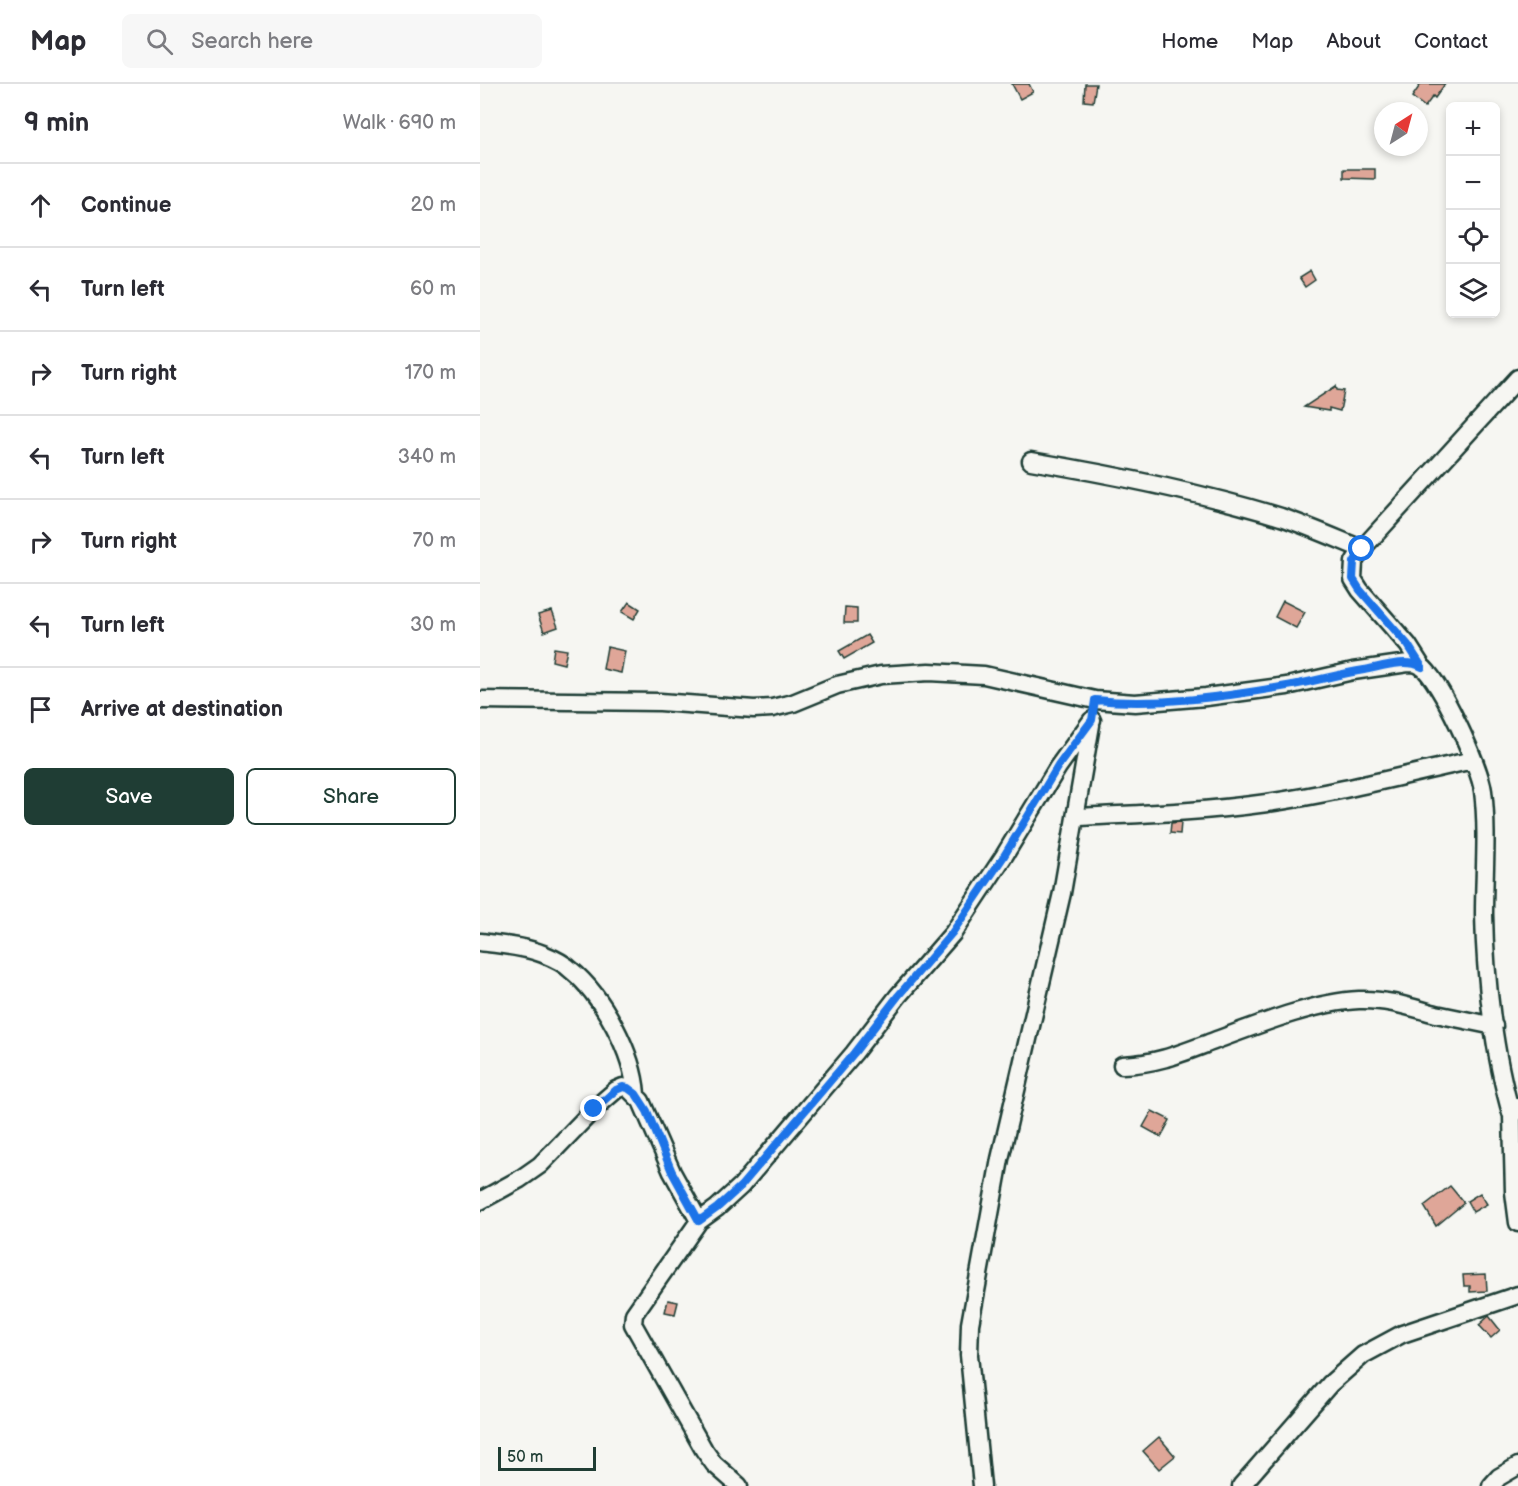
<!DOCTYPE html>
<html lang="en">
<head>
<meta charset="utf-8">
<style>
	body { margin:0; font-family:"Balsamiq Sans",sans-serif; background:#f7f7f7; color:#2b2b33 }
	.controls { position:absolute; right:18px; top:18px; display:grid; overflow:hidden; border-radius:9px; box-shadow:0 3px 9px #0003 }
	.controls button { width:54px; height:54px; display:grid; place-items:center; padding:0; border:0; border-bottom:2px solid #e1e1e2; background:#fff; color:#2b2b33; font:30px sans-serif }
	.compass { position:absolute; left:894px; top:18px; width:54px; height:54px; border-radius:50%; background:#fff; box-shadow:0 3px 9px #0003; rotate:36deg }
	.scale { position:absolute; left:18px; bottom:15px; width:98px; box-sizing:border-box; padding-left:6px; border:3px solid #1f3d34; border-top:0; font-size:16px; line-height:21px; white-space:nowrap; color:#1f3d34; -webkit-text-stroke:4px #f6f6f2; paint-order:stroke }
	.stop { position:absolute; width:18px; height:18px; margin:-14px; border:4px solid #1a73e8; border-radius:50%; background:#fff }
	.stop.end { background:#1a73e8; border-color:#fff; box-shadow:0 2px 6px #0008 }
	.list { margin:0; padding:0; list-style:none }
	h2 { display:flex; justify-content:space-between; align-items:center; height:78px; margin:0; padding:0 24px; font-size:26px }
	h2 small { font-size:20px; font-weight:400; color:#7c7c81 }
	.list li { display:grid; grid-template-columns:39px 1fr auto; gap:18px; align-items:center; box-sizing:border-box; height:84px; padding:0 24px; border-top:2px solid #e1e1e2 }
	.list b { display:block; font-size:22px; white-space:nowrap }
	.list em { font-size:20px; font-style:normal; color:#7c7c81 }
	.actions { display:flex; gap:12px; padding:18px 24px }
	.actions a { flex:1; padding:14px 0; border:2px solid #1f3d34; border-radius:9px; text-align:center; font-size:21px; color:#1f3d34 }
	.actions .main { background:#1f3d34; color:#fff }
	.icon { flex:none; width:33px; height:33px; fill:none; stroke:currentColor; stroke-width:2; stroke-linecap:round; stroke-linejoin:round }
	.map { position:relative; flex:none; width:1038px; height:1402px; overflow:hidden }
	header { display:flex; align-items:center; gap:36px; box-sizing:border-box; height:84px; padding:0 30px; background:#fff; border-bottom:2px solid #e1e1e2 }
	header strong { font-size:28px }
	nav { display:flex; gap:33px; margin-inline-start:auto; font-size:21px }
	.search { width:420px; height:54px; background:#f7f7f7; display:flex; align-items:center; gap:15px; box-sizing:border-box; padding:0 21px; border-radius:9px; color:#7c7c81; font-size:22px }
	main { display:flex }
	aside { flex:1; background:#fff }
	.map>svg:first-child { display:block }
	.building { fill:#dfa698; stroke:#1f3d34; stroke-width:1.5 }
	.lines { fill:none; stroke-linecap:round; stroke-linejoin:round }
	.minor-casing { stroke:#1f3d34; stroke-width:21 }
	.minor { stroke:#f6f6f2; stroke-width:16 }
	.route { stroke:#1a73e8; stroke-width:8 }
</style>
</head>
<body>
<header>
<strong>Map</strong>
<div class="search"><svg class="icon" aria-label="search" viewBox="0 0 24 24"><circle cx="10" cy="10" r="6"/><path d="M15 15l6 6"/></svg>Search here</div>
<nav><a>Home</a><a>Map</a><a>About</a><a>Contact</a></nav>
</header>
<main>
<aside>
<h2>9 min<small>Walk · 690 m</small></h2>
<ul class="list">
<li><svg class="icon" aria-label="ahead" viewBox="0 0 24 24"><path d="M12 20V5M6 11l6-6 6 6"/></svg><div><b>Continue</b></div><em>20 m</em></li>
<li><svg class="icon" aria-label="left" viewBox="0 0 24 24"><path d="M17 20v-9H6M10 6l-5 5 5 5"/></svg><div><b>Turn left</b></div><em>60 m</em></li>
<li><svg class="icon" aria-label="right" viewBox="0 0 24 24"><path d="M7 20v-9h11M14 6l5 5-5 5"/></svg><div><b>Turn right</b></div><em>170 m</em></li>
<li><svg class="icon" aria-label="left" viewBox="0 0 24 24"><path d="M17 20v-9H6M10 6l-5 5 5 5"/></svg><div><b>Turn left</b></div><em>340 m</em></li>
<li><svg class="icon" aria-label="right" viewBox="0 0 24 24"><path d="M7 20v-9h11M14 6l5 5-5 5"/></svg><div><b>Turn right</b></div><em>70 m</em></li>
<li><svg class="icon" aria-label="left" viewBox="0 0 24 24"><path d="M17 20v-9H6M10 6l-5 5 5 5"/></svg><div><b>Turn left</b></div><em>30 m</em></li>
<li><svg class="icon" aria-label="arrive" viewBox="0 0 24 24"><path d="M6 21V4h12l-3 4 3 4H6"/></svg><div><b>Arrive at destination</b></div></li>
</ul>
<div class="actions"><a class="main">Save</a><a>Share</a></div>
</aside>
<div class="map">
<svg width="1038" height="1402" viewBox="0 0 1038 1402">
	<rect width="100%" height="100%" fill="#f6f6f2"/>
	<filter id="ink" filterUnits="userSpaceOnUse"><feTurbulence type="fractalNoise" baseFrequency=".0167" numOctaves="2"/><feDisplacementMap in="SourceGraphic" scale="12" xChannelSelector="R" yChannelSelector="G"/><feConvolveMatrix kernelMatrix="1 2 1 2 8 2 1 2 1" color-interpolation-filters="sRGB"/></filter>
	<g filter="url(#ink)">
		<path class="building" d="M532 0H549L553 8 540 15Z
			M605 0H616L613 18 604 17Z
			M941 0H965L955 14 953 12 945 23 932 13Z
			M864 85H895V95L864 94Z
			M830 187 835 196 825 203 819 194Z
			M856 302 857 306 864 307 860 327 849 324V327L824 323Z
			M803 517 825 528 816 544 795 533Z
			M149 518 160 525 154 535 142 528Z
			M365 523 377 524V539H364Z
			M72 527 78 543 64 548 58 531Z
			M387 551 392 559 364 575 359 567Z
			M127 563 145 567 141 589 123 585Z
			M74 564 87 566 84 580 72 577Z
			M701 738 700 750 690 749 691 739Z
			M672 1027 690 1036 681 1053 663 1043Z
			M970 1102 984 1119 956 1142 944 1122Z
			M1000 1109 1007 1120 993 1128 987 1117Z
			M1006 1190 1007 1207 990 1208V1202H984L983 1191Z
			M188 1216 198 1218 195 1230 185 1228Z
			M1009 1232 1020 1246 1011 1254 999 1241Z
			M679 1353 695 1372 679 1385 663 1367Z"/>
		<g class="lines">
			<g class="minor-casing">
				<path id="minor" d="M551 377C635 391 719 408 801 433 828 442 855 454 882 465
					M942 583 928 561 880 506 873 495 874 478 882 465 1038 294
					M0 616 180 618 274 625 292 624 313 619 357 601 401 591 449 588 504 591 615 616 655 619 726 613 807 602 873 587 928 579C933 579 937 579 941 582 960 595 1000 683 1003 707 1008 747 1004 789 1004 830 1005 893 1014 972 1032 1032
					M595 733C659 730 723 728 787 719 856 709 925 691 993 676
					M0 858C21 861 44 862 63 870 73 874 84 879 91 886 123 912 153 969 156 1010
					M642 981C677 980 702 969 734 957 777 941 834 918 879 916 906 915 930 923 956 930 975 934 995 938 1014 942
					M1036 1023 1032 1032 1034 1108 1038 1139
					M0 1117 40 1095 60 1081 114 1025 136 1006 143 1003 148 1004 161 1017 192 1088 219 1137
					M259 1402 234 1380 224 1366 153 1240 154 1230 219 1137 237 1124 261 1102 374 969 418 912 473 849 524 772 578 683 612 636
					M502 1402 489 1271 490 1240 520 1075 582 809 611 641
					M761 1402 850 1300 883 1271 922 1250 1038 1211
					M1011 1402 1019 1393 1038 1382"/>
			</g>
			<use href="#minor" class="minor"/>
		</g>
	</g>
	<g class="lines" filter="url(#ink)">
		<path class="route" d="M114 1025 136 1006 143 1003 148 1004 156 1010 167 1027 192 1088 219 1137 237 1124 261 1102 374 969 418 912 472 849 524 772 578 682 612 636 615 616C678 622 745 613 807 602 833 598 858 590 884 586 901 583 926 574 942 583L928 561 880 506 873 495 874 478 882 465"/>
	</g>
</svg>
<div class="controls">
<button>+</button>
<button>−</button>
<button><svg class="icon" aria-label="locate" viewBox="0 0 24 24"><circle cx="12" cy="12" r="6"/><path d="M12 2v4M12 18v4M2 12h4M18 12h4"/></svg></button>
<button><svg class="icon" aria-label="layers" viewBox="0 0 24 24"><path d="M12 4l9 5-9 5-9-5zM3 14l9 5 9-5"/></svg></button>
</div>
<svg class="compass" viewBox="-18 -18 36 36"><path d="M0-13l5 13h-10z" fill="#e53935"/><path d="M0 13l5-13h-10z" fill="#7c7c81"/></svg>
<div class="scale">50 m</div>
<div class="stop" style="left:882px;top:465px"></div>
<div class="stop end" style="left:114px;top:1025px"></div>
</div>
</main>
</body>
</html>
